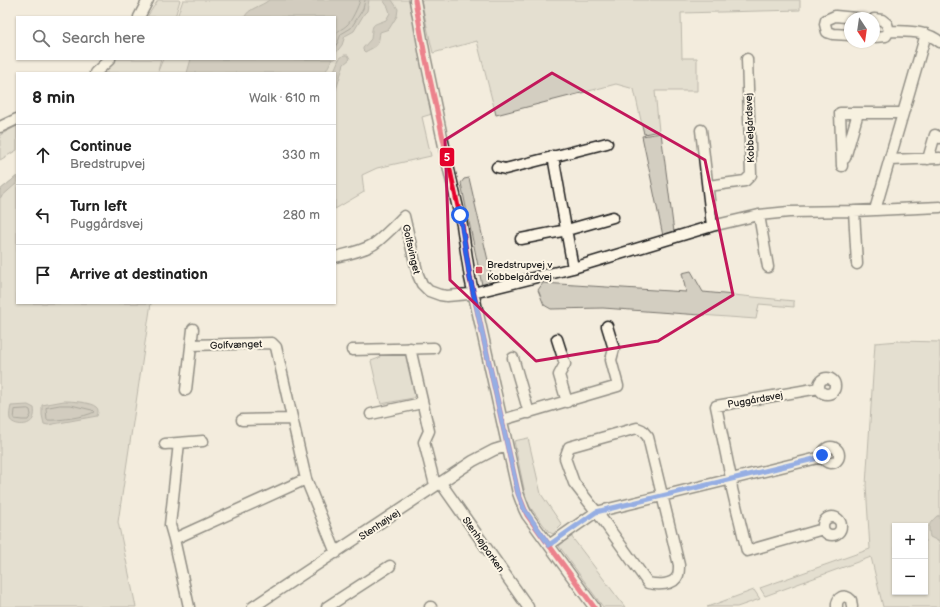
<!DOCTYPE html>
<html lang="en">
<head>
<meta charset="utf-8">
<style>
	body { margin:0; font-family:"Balsamiq Sans",sans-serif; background:#f6f6f6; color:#222 }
	.controls { position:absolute; right:12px; bottom:12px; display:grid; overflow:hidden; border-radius:0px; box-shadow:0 1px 3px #0004 }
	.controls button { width:36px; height:36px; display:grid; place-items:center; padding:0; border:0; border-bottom:1px solid #e0e0e0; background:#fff; color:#222; font:20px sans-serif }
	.compass { position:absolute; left:844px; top:12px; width:36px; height:36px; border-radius:50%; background:#fff; box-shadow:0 1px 3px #0004; rotate:167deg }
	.stop { position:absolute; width:12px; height:12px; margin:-9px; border:3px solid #2563eb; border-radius:50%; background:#fff }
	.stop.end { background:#2563eb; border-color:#fff; box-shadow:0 1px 4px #0008 }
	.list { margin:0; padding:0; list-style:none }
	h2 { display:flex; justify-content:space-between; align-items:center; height:52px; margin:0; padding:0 16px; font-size:17px }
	h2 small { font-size:13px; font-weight:400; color:#767676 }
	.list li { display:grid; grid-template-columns:26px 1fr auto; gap:12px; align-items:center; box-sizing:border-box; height:60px; padding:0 16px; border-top:1px solid #e0e0e0 }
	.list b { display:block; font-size:15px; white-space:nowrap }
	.list p { margin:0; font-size:13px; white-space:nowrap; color:#767676 }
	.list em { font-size:13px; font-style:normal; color:#767676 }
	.icon { flex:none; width:22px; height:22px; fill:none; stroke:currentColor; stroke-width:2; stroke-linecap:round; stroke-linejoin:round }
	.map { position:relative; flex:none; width:940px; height:607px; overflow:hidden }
	.search { position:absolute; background:#fff; box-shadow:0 1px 3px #0004; left:16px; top:16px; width:320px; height:44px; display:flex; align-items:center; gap:10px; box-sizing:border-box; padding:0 14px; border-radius:0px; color:#767676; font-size:15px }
	.panel { position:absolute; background:#fff; box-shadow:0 1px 3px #0004; left:16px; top:72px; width:320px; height:232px; border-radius:0px }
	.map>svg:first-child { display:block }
	.green { fill:#d3cec1; stroke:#78756e; fill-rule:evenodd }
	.water { fill:#aaa59b; stroke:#716e68 }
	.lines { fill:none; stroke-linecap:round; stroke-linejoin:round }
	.shore { stroke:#55534f; stroke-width:1 }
	.minor-casing { stroke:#1c1c1c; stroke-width:13 }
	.minor { stroke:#fcf5e5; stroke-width:10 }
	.bus-1-casing { stroke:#fcf5e5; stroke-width:8 }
	.bus-1 { stroke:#e4002b; stroke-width:5 }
	.route { stroke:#2563eb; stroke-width:5 }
	.marked { fill:none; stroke:#c2185b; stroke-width:3; stroke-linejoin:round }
	.poi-dot { fill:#d1495b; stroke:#fcf5e5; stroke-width:1.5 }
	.labels { text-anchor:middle; stroke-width:4; stroke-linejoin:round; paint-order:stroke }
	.street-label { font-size:10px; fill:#1c1c1c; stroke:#fcf5e5 }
	.poi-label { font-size:10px; fill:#1c1c1c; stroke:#fcf5e5; text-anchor:start }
	.line-badge { stroke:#fcf5e5; stroke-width:1.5 }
	.badge-label { font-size:11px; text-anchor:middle; font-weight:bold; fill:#fff }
</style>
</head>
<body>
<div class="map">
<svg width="940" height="607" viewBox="0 0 940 607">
	<rect width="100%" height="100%" fill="#f3ecdd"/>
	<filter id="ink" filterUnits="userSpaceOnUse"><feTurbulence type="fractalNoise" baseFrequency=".025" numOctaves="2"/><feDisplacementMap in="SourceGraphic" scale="8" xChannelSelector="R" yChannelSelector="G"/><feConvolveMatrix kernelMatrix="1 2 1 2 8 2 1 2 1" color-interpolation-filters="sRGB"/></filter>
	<g filter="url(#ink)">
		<path class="green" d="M158 0H180L175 17H147Z
			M183 0H409L432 114 422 117 431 156 377 168 362 175 364 192 335 209V73H103L116 59H161L158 71 163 59H335V17H177Z
			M421 0H800V10L681 13 682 58H697V91H655L659 131 644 134 634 89 616 84 496 115 477 41 433 53Z
			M17 126V150L0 160V135Z
			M661 133 674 232 663 236 642 136Z
			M17 176V303H151L118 522 136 607H0V190Z
			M469 178 493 282 482 285 461 183 464 179Z
			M691 271 703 292 794 301V307L759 304 756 319 603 308 551 309 544 305 538 290 543 283 686 292 682 273Z
			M899 341 940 342V516H937L938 542H940V607H883L871 557 765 596 760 588 870 549 866 485 875 343ZM895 526H925V592H895Z
			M402 353 408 356 416 394 413 398 381 404 371 361 379 358 381 354Z
			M528 438 541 494 562 525 553 534 549 532 530 507 526 498 514 441Z
			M571 536 618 598 625 607H603L559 546Z
			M754 590 760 599 737 607H707Z"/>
		<path class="water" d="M269 0H369L367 11 364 14 354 31 345 36 342 45 335 54V17H245C247 9 262 6 269 0Z
			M383 0H392L398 9 397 16 389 29 380 32C378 47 378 45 365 52L363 50V48L371 39C373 22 371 26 386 20L390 13 388 7Z
			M344 55H348L350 59 344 64 335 93V73H333L339 59Z
			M191 59H332L325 73H187Z
			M17 176V183L0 198V190Z
			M64 401C71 401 91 402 96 407 99 409 98 413 97 416L48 425 44 424 42 415V405Z
			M28 405 34 408C38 430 12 426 10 419 9 415 10 410 11 406Z
			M937 516H940V542L930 537C928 526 928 524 937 516Z"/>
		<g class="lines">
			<path class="shore" d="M335 36C338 29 342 30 347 25 351 22 359 5 360 0
				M335 47 338 42 341 34 351 28 363 9 365 0
				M60 405H71L92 410 94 412C86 417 56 421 47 420L46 408Z
				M28 409 30 410 31 415 28 420H22L14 419 15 410Z"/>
			<g class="minor-casing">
				<path id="minor" d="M415 0 425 56 449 170 462 225 470 278 518 493 524 509 527 515 594 607
					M139 17 148 0
					M874 19 882 20 887 24 889 31
					M850 35 833 34 827 32 825 24 826 20 835 16 856 18
					M874 37 886 36 889 31C907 32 926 30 940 42
					M95 73 110 59
					M0 127 17 119
					M701 130 712 226
					M553 156 573 268
					M845 158 858 113
					M928 159 935 135 940 138
					M890 160 940 158
					M842 166 840 113H903
					M497 167 505 169 607 143
					M708 186 745 181 751 175 747 59
					M875 210 926 34
					M854 211 857 264
					M759 215 768 267
					M521 239 567 230 613 217
					M335 257C348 254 363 251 374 244 385 236 395 225 404 216L418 275 422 284 429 291 440 295 447 296 469 294 573 268 712 226 759 215 789 212 854 211 940 207
					M557 339 565 364 559 375 567 402
					M191 345 272 343 276 347 306 479 336 553
					M410 348 429 431 424 442 435 485
					M352 350 434 348
					M513 358 529 413
					M819 386a8 8 0 1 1 16 0a8 8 0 1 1-16 0Z
					M819 388 716 406 731 478 732 489 747 551 823 529
					M186 390 193 329
					M371 414 422 403
					M242 420 292 419
					M502 420 618 386 611 360 614 349 607 326
					M637 428 642 430 648 437 679 565C679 568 679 572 678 575 674 586 657 585 648 583L605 523 574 483 565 458 569 447Z
					M165 444 203 441
					M823 455a8 8 0 1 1 16 0a8 8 0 1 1-16 0Z
					M440 482 528 607
					M823 526a9 9 0 1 1 18 0a9 9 0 1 1-18 0Z
					M174 539 170 525 179 443
					M549 545 596 512 822 457
					M189 607 174 539 306 479
					M253 607 473 461 494 450 507 446
					M327 607 390 566
					M430 607H431
					M837 607C836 597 845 593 851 600L852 607"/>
			</g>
			<use href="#minor" class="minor"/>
			<g class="bus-1-casing">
				<path id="bus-1" d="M415 0 425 56 462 225 470 278 518 493 527 515 594 607"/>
			</g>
			<use href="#bus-1" class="bus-1"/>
		</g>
	</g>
	<g class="lines" filter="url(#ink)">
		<path class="route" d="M460 215 470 278 518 493 524 509 549 545 596 512 822 457V455"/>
	</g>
	<path d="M0 0H940V607H0ZM552 73 705 160 733 295 658 341 536 361 450 280 445 140Z" fill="#f3ecdd" fill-opacity=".55" fill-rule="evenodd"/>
	<path class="marked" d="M552 73 705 160 733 295 658 341 536 361 450 280 445 140Z"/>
	<rect class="poi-dot" x="475" y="266" width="8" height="8" rx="2"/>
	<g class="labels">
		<g class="street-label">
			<text transform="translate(749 128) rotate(-92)" y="4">Kobbelgårdsvej</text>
			<text transform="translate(412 249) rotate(77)" y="4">Golfsvinget</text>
			<text transform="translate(236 344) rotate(-2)" y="4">Golfvænget</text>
			<text transform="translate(755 399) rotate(-10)" y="4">Puggårdsvej</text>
			<text transform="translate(379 524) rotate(-34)" y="4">Stenhøjvej</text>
			<text transform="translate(484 544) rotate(55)" y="4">Stenhøjparken</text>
		</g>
		<g class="poi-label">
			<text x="487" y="268">Bredstrupvej v<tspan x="487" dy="12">Kobbelgårdvej</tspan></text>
		</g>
	</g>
	<rect class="line-badge" x="439" y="147" width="16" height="20" rx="4" fill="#e4002b"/>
	<g class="badge-label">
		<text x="447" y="161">5</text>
	</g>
</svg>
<div class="controls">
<button>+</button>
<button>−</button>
</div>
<svg class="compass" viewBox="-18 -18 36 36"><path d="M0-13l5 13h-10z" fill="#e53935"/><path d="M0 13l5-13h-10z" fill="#767676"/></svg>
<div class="stop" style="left:460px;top:215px"></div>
<div class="stop end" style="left:822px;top:455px"></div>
<div class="search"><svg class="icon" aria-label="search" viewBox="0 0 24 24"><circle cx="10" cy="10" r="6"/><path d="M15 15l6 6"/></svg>Search here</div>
<section class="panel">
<h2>8 min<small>Walk · 610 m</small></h2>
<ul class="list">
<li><svg class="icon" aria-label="ahead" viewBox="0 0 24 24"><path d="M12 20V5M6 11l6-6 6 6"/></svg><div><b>Continue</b><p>Bredstrupvej</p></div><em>330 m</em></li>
<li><svg class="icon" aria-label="left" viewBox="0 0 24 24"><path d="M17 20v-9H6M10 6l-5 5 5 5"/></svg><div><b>Turn left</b><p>Puggårdsvej</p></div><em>280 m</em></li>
<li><svg class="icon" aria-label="arrive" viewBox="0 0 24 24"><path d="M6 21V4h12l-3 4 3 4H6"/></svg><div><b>Arrive at destination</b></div></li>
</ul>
</section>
</div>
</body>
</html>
